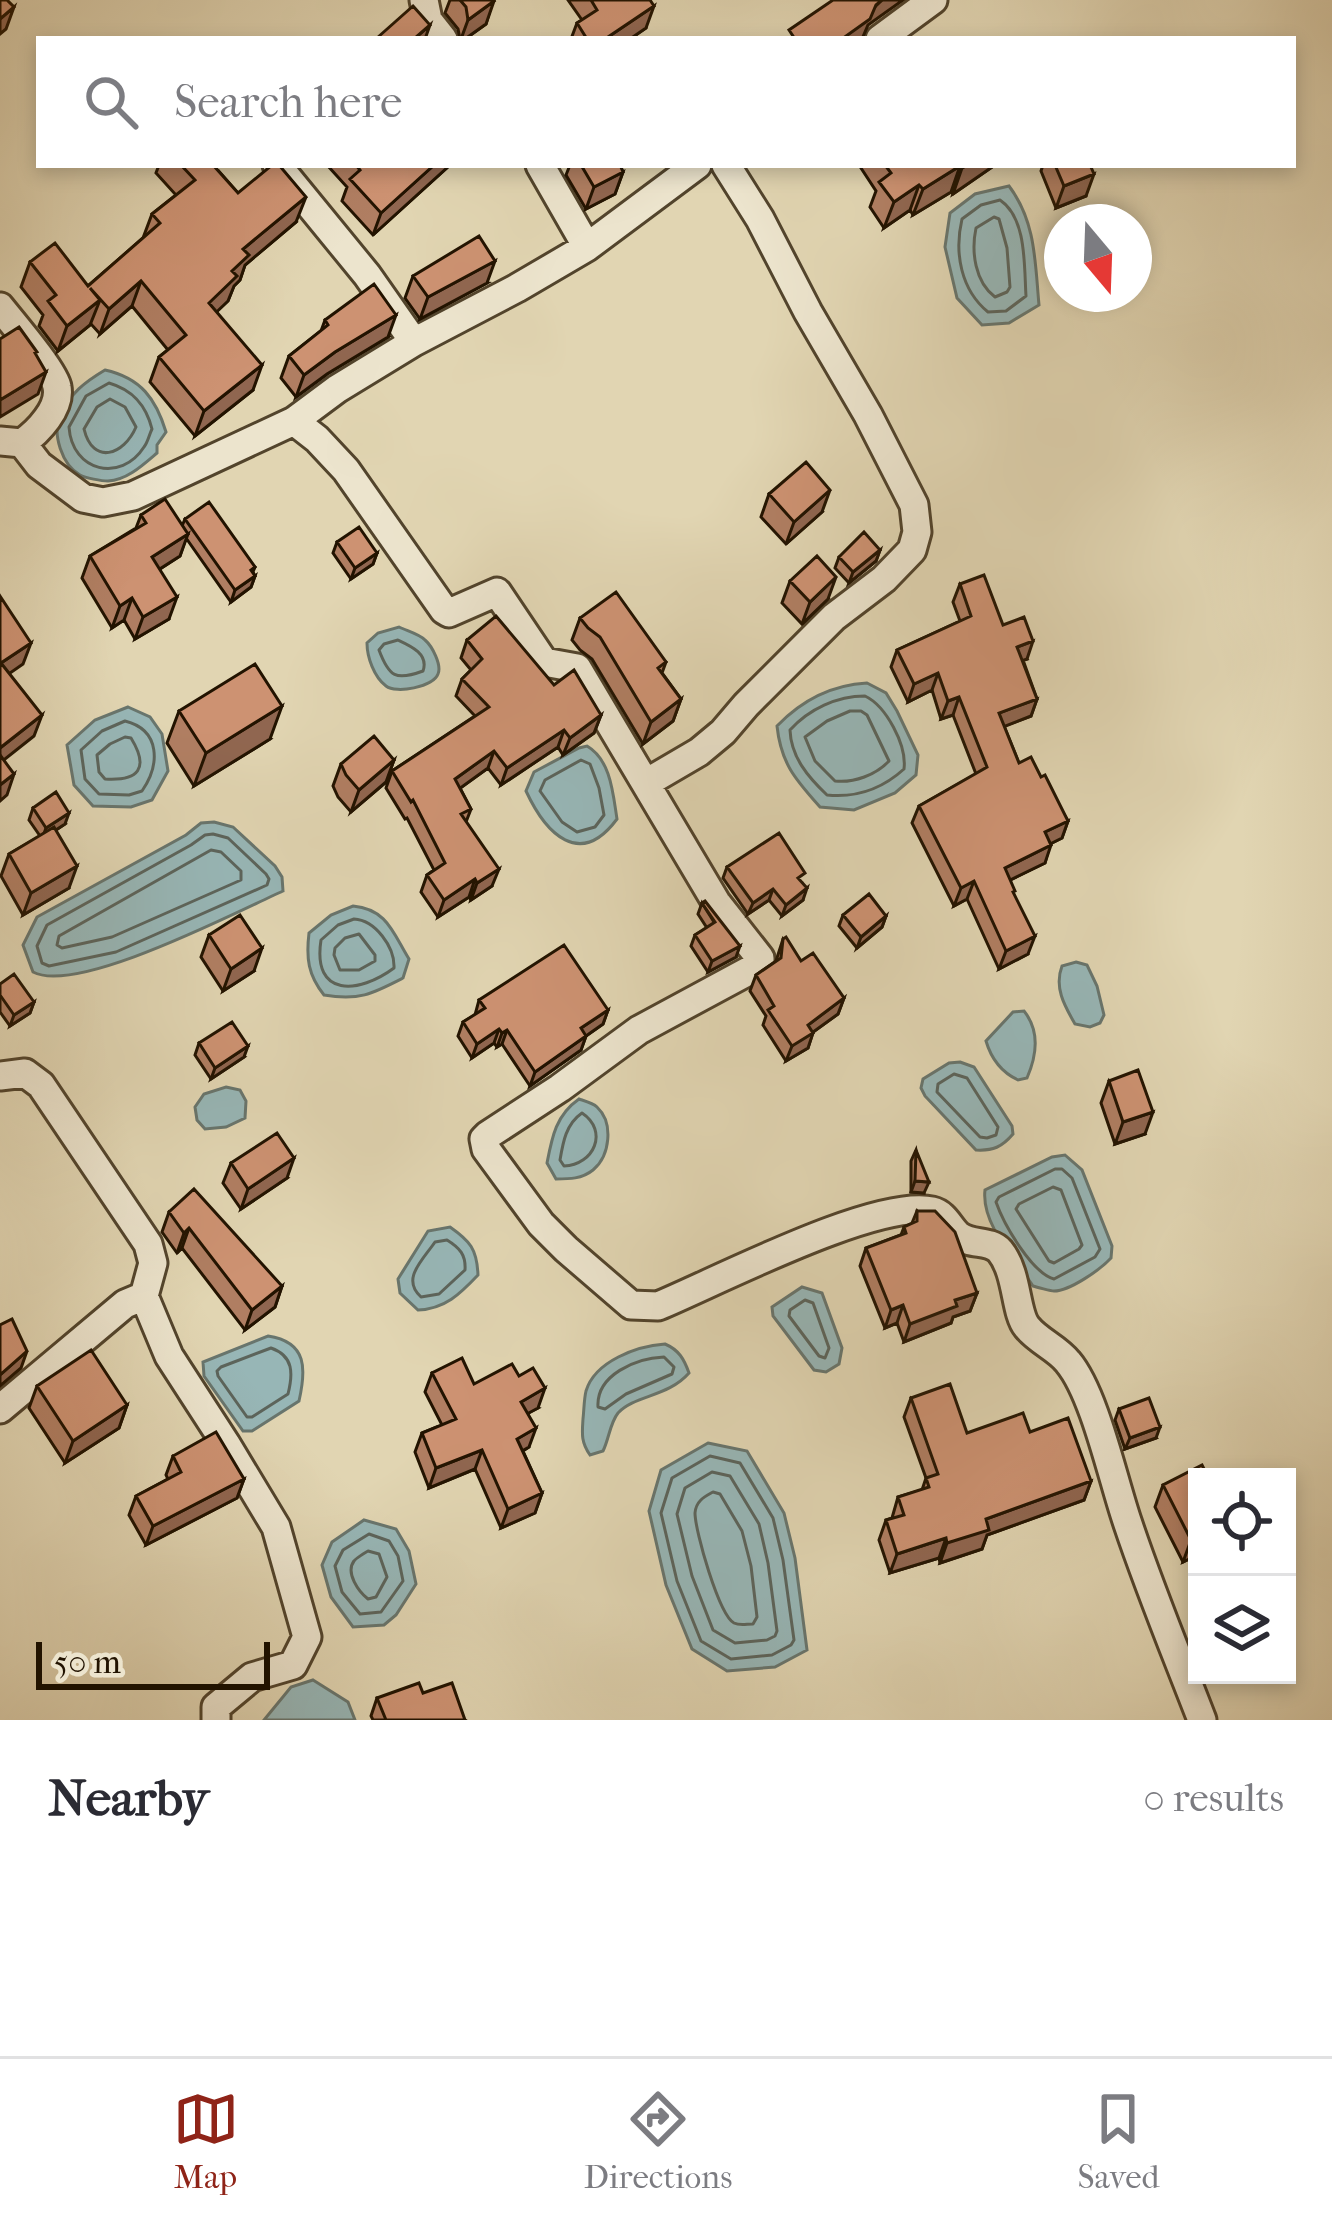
<!DOCTYPE html>
<html lang="en">
<head>
<meta charset="utf-8">
<style>
	body { margin:0; font-family:"IM FELL French Canon",serif; background:#f2f2f3; color:#2b2b33 }
	.controls { position:absolute; right:36px; bottom:36px; display:grid; overflow:hidden; border-radius:0px; box-shadow:0 6px 18px #0003 }
	.controls button { width:108px; height:108px; display:grid; place-items:center; padding:0; border:0; border-bottom:3px solid #e1e1e2; background:#fff; color:#2b2b33; font:60px sans-serif }
	.compass { position:absolute; left:1044px; top:204px; width:108px; height:108px; border-radius:50%; background:#fff; box-shadow:0 6px 18px #0003; rotate:161deg }
	.scale { position:absolute; left:36px; bottom:30px; width:234px; box-sizing:border-box; padding-left:12px; border:6px solid #221300; border-top:0; font-size:33px; line-height:42px; white-space:nowrap; color:#221300; -webkit-text-stroke:9px #ece4cd; paint-order:stroke }
	.list { margin:0; padding:0; list-style:none }
	h2 { display:flex; justify-content:space-between; align-items:center; height:156px; margin:0; padding:0 48px; font-size:51px }
	h2 small { font-size:39px; font-weight:400; color:#7c7c81 }
	.icon { flex:none; width:66px; height:66px; fill:none; stroke:currentColor; stroke-width:2; stroke-linecap:round; stroke-linejoin:round }
	.map { position:relative; flex:none; width:1332px; height:1720px; overflow:hidden }
	.search { position:absolute; background:#fff; box-shadow:0 6px 18px #0003; left:36px; right:36px; top:36px; height:132px; display:flex; align-items:center; gap:30px; box-sizing:border-box; padding:0 42px; border-radius:0px; color:#7c7c81; font-size:45px }
	.sheet { height:336px; background:#fff }
	nav { display:flex; justify-content:space-around; align-items:center; box-sizing:border-box; height:168px; border-top:3px solid #e1e1e2; background:#fff; font-size:33px; color:#7c7c81 }
	nav a { display:grid; justify-items:center; gap:6px }
	nav .on { color:#8f2418 }
	.map>svg:first-child { display:block }
	.water { fill:#97b6b6; stroke:#68756d; stroke-width:3 }
	.lines { fill:none; stroke-linecap:round; stroke-linejoin:round }
	.shore { stroke:#5c645b; stroke-width:3 }
	.street-casing { stroke:#52442c; stroke-width:33 }
	.street { stroke:#ece4cd; stroke-width:27 }
	.wall { fill:#b07e62; stroke:#221300; stroke-width:3 }
	.shaded-wall { fill:#906650; stroke:#221300; stroke-width:3 }
	.building { fill:#cd9272; stroke:#221300; stroke-width:3 }
</style>
</head>
<body>
<div class="map">
<svg width="1332" height="1720" viewBox="0 0 1332 1720">
	<rect width="100%" height="100%" fill="#e1d5b2"/>
	<filter id="stains"><feTurbulence type="fractalNoise" baseFrequency=".00167" numOctaves="4"/><feColorMatrix values="0 0 0 0 .2 0 0 0 0 .09 0 0 0 0 .02 0 0 0 .5 -.17"/></filter>
	<radialGradient id="worn" r=".72"><stop offset=".6" stop-color="#630" stop-opacity="0"/><stop offset="1" stop-color="#630" stop-opacity=".3"/></radialGradient>
	<path class="water" d="M1009 186C1036 222 1035 262 1039 305L1009 323 982 325 957 298 945 247 950 213 975 194Z
		M105 370C141 378 156 399 166 432L157 445V453C143 465 127 480 108 481 102 481 85 478 80 475 62 465 52 434 60 416 70 393 85 382 105 370Z
		M399 627C407 631 419 634 425 640 432 646 442 665 438 674 433 687 396 694 386 686 374 677 367 657 367 643L378 633Z
		M867 683 886 693 897 711 918 755 916 775 895 793 854 810 820 807C796 780 781 764 777 726 802 700 831 685 867 683Z
		M128 707 150 717 162 734 168 771 152 800 131 807 93 806 74 785 67 745 95 720Z
		M587 746C611 760 613 794 617 819 580 869 546 834 526 791L534 772 579 748Z
		M214 822 233 827 275 866 282 877 283 891C234 913 77 995 33 972L23 945 37 917 186 835 201 823Z
		M353 906C387 909 393 933 409 959L403 978C372 994 359 1001 324 995 308 975 306 958 309 933L331 915Z
		M1076 962 1087 965 1097 986 1104 1015 1100 1023 1090 1027 1075 1024C1064 1005 1054 987 1062 966Z
		M1024 1011C1040 1031 1037 1055 1027 1078L1018 1080C1001 1072 991 1058 986 1041L1013 1012Z
		M960 1062 974 1067 1012 1126 1013 1134C1002 1147 993 1151 976 1150L925 1096 921 1088 923 1079 949 1063Z
		M226 1087 240 1090 246 1101 245 1118 226 1127 205 1129 197 1120 195 1107 204 1094Z
		M579 1099C585 1101 593 1103 597 1107 614 1123 610 1156 593 1170 582 1179 569 1179 556 1179L547 1163C552 1137 556 1115 579 1099Z
		M1065 1155 1082 1170 1112 1246 1111 1258C1101 1269 1070 1291 1054 1291 1051 1291 1036 1287 1033 1286 1015 1259 981 1224 985 1190L1052 1157Z
		M450 1227C470 1241 477 1249 478 1275 460 1294 445 1309 418 1310L400 1293 398 1279 428 1231Z
		M802 1287 822 1293 842 1348 839 1364 826 1372 814 1370 773 1316 772 1307Z
		M268 1336C308 1342 306 1370 299 1401L252 1431H243L204 1376 203 1362Z
		M665 1344C679 1350 684 1359 689 1373 668 1397 635 1395 618 1413 610 1423 609 1439 603 1451L590 1455C581 1442 582 1434 583 1419 584 1410 584 1399 586 1391 595 1361 637 1346 665 1344Z
		M708 1443 747 1451 784 1513 795 1558 807 1650 775 1667 727 1671 692 1649 666 1585 649 1511 661 1470Z
		M364 1520 396 1529 409 1551 416 1584 396 1615 384 1625 353 1627 331 1597 322 1565 332 1542Z
		M313 1680 348 1702 355 1720H264L291 1687Z"/>
	<g class="lines">
		<path class="shore" d="M1000 200C1027 218 1024 266 1026 296L1006 311 988 312C961 290 954 253 962 219L981 205Z
			M994 217 999 219 1007 248 1010 287 1007 292 995 297C975 282 971 252 976 228Z
			M109 383C133 390 146 405 152 429 149 435 148 442 144 447 121 483 72 472 69 427L86 396Z
			M110 399 125 407 136 427C124 455 93 466 84 429L97 407Z
			M398 640C411 646 429 654 423 671 396 681 389 677 379 650L384 644Z
			M865 696C886 706 907 745 904 769 882 789 857 798 827 795 808 777 791 757 790 730 809 709 837 696 865 696Z
			M850 711H861L867 715 889 761C876 775 854 783 835 781L815 761 805 737 827 721Z
			M125 721C161 730 160 765 142 791L129 795 99 794 85 779 81 750 102 731Z
			M125 737 131 738C150 769 138 781 105 779L99 772 97 755 110 744Z
			M581 760 590 764 599 788 604 815 595 827 577 832 562 822 540 791 545 780Z
			M213 834 228 838 266 874 269 879 267 885 116 952 49 966 42 963 37 946 47 925 191 845 205 835Z
			M211 850 221 852 241 871V880L112 937 62 948 57 945 59 936Z
			M354 919C375 920 395 947 394 968 359 994 312 998 321 940L338 925Z
			M359 934 375 955V961L359 970H340L334 955 335 948 345 938Z
			M954 1074 967 1078 998 1127 996 1135 987 1138 980 1137 937 1092 938 1084Z
			M582 1113C609 1131 594 1165 564 1166L560 1160C563 1142 566 1124 582 1113Z
			M1055 1169H1062L1072 1178 1100 1249 1095 1257 1054 1279C1032 1273 1004 1225 996 1202L999 1197Z
			M1053 1187 1061 1190 1082 1245 1079 1249 1054 1263 1049 1261 1016 1209 1019 1204Z
			M447 1240C460 1248 466 1255 465 1270L439 1294 421 1297C401 1279 422 1261 435 1242Z
			M805 1300 813 1303 829 1348 825 1358 819 1356 789 1316 790 1310Z
			M271 1348C294 1356 293 1374 288 1394L252 1417H247L218 1376 217 1371 221 1367Z
			M664 1357 674 1367 672 1374 626 1394 605 1409 598 1407C596 1375 636 1358 664 1357Z
			M710 1456 740 1463 773 1518 783 1560 794 1640 791 1645 772 1655 731 1659 701 1641 677 1581 661 1513 672 1478Z
			M712 1472 730 1476 759 1524 768 1563 777 1631 775 1636 767 1640 735 1643 713 1630 692 1576 677 1514 685 1488Z
			M713 1492 720 1494 742 1531 751 1566 757 1617 753 1624C746 1624 740 1626 734 1623 719 1615 695 1531 695 1513 696 1501 704 1497 713 1492Z
			M369 1534 389 1541 398 1556 403 1581 381 1612 360 1614 342 1592 335 1566 343 1550Z
			M368 1551 379 1554 387 1577 376 1597 368 1599C359 1592 345 1573 354 1561 355 1559 366 1552 368 1551Z"/>
		<g class="street-casing">
			<path id="street" d="M424 0 428 20 443 39
				M880 39 933 0
				M277 165 367 275 414 342
				M540 165 587 247
				M0 307C11 321 55 372 57 387 61 408 38 432 22 443
				M294 421 317 439 346 470 444 610 449 613 497 592 544 662 577 668 716 902 760 958V964L754 968 639 1030 560 1088 488 1135 484 1139 486 1149 541 1224 566 1249 631 1305 658 1306C716 1282 877 1198 932 1211 945 1214 949 1227 958 1235 971 1246 989 1239 1000 1251 1018 1273 1015 1313 1027 1327 1038 1341 1057 1348 1068 1362 1095 1394 1113 1481 1128 1524 1150 1590 1177 1655 1202 1720
				M0 441 22 443 39 465 83 498 103 502 133 496 294 421 337 389 414 342 517 288 587 247 697 165
				M646 783 699 752 723 732 746 705 834 617 884 579 912 550 917 532 914 505 868 415 808 312 760 219 726 165
				M0 1076 25 1073 41 1085 148 1244 153 1263 144 1296 169 1356 226 1444 276 1527 307 1637 293 1665 252 1677 216 1707V1720
				M0 1409 125 1304 144 1296"/>
		</g>
		<use href="#street" class="street"/>
	</g>
	<path class="wall" d="M450 0H493L486 24 465 39H460L458 29 445 13Z
		M568 0H650L646 28 630 39H571L577 23 582 20Z
		M159 165H219L216 168 238 193 296 222 245 265 240 280 234 286 228 301 216 312 253 390 195 436 150 382 159 357 168 350 132 306 100 334 91 324 58 351 39 326 43 315 21 287 30 262 88 286 143 238 152 214 176 195 156 173Z
		M327 165H450L373 235 342 201 347 187Z
		M570 165H620L623 172 615 194 586 209 566 175Z
		M859 165H995L953 194 951 192 913 215 910 210 884 228 870 207 876 191Z
		M1043 165H1090L1086 196 1056 208 1041 171Z
		M413 276 487 283 420 319 405 298Z
		M325 320 388 337 327 374 296 397 281 378 289 356 321 331Z
		M769 494 822 512 786 544 761 517Z
		M141 515 182 526 185 519 255 567 253 572 255 576 251 587 231 602 186 538 180 556 160 569 169 619 135 639 124 620 112 628 82 578 90 556 136 528Z
		M337 542 377 553 373 564 351 579 333 553Z
		M880 550 876 561 849 583 835 568 839 557Z
		M790 581 828 599 802 624 782 603Z
		M960 584 1003 625 1027 659 1023 660 1037 699 1031 716 1004 726 1019 763 1041 777 1068 821 1062 838 1050 844 1045 863 1010 880 1028 954 999 969 967 899 954 906 912 823 919 806 976 774 953 715 941 719 932 690 908 702 891 667 897 650 960 621 953 602Z
		M580 618 666 662 662 673 681 699 673 721 643 744 592 659 580 650 572 640Z
		M467 640 554 685 601 715 594 733 563 755 558 747 501 785 488 768 460 788 471 809 466 822 492 886 471 900 469 897 438 917 421 892 427 875 434 870 407 818 405 819 386 788 392 771 475 716 456 696 462 679 471 670 461 658Z
		M179 711 270 739 194 786 167 743Z
		M394 760 386 782 351 812 338 797 333 786 341 764Z
		M33 808 65 824 56 830 69 888 23 915 1 876 9 854 40 836 29 820Z
		M727 867 802 883 803 900 782 916 769 900 748 914 723 878Z
		M702 903 736 957 708 972 691 946 695 935 707 928 698 914Z
		M843 915 886 916 882 927 857 948 839 926Z
		M209 935 254 971 223 991 201 957Z
		M783 939 801 961 844 998 838 1014 813 1032 808 1048 786 1061 763 1025 766 1016 750 991 756 975 776 961Z
		M0 984 34 1002 30 1013 10 1026 0 1012Z
		M479 1000 608 1010 603 1024 586 1036 581 1050 530 1086 502 1044 497 1047 494 1043 472 1058 458 1036 463 1022 475 1015Z
		M199 1043 244 1057 211 1079 195 1055Z
		M1109 1081 1145 1134 1115 1144 1101 1103Z
		M916 1150 924 1193 911 1192V1161Z
		M231 1163 287 1178 241 1209 223 1183Z
		M917 1211 977 1293 970 1311 953 1317 951 1323 904 1342 897 1323 885 1328 860 1266 866 1248 901 1235 904 1227 912 1223Z
		M169 1212 282 1286 275 1307 245 1330 182 1248 177 1253 162 1232Z
		M432 1373 474 1384 538 1408 528 1413 529 1447 523 1451 542 1493 535 1513 501 1528 475 1469 429 1488 415 1452 422 1433 442 1425 425 1392Z
		M37 1386 127 1405 119 1428 65 1463 29 1408Z
		M911 1398 967 1433 1030 1432 1091 1481 1084 1500 987 1535 982 1549 940 1563 939 1558 890 1573 879 1540 886 1520 892 1518 898 1497 922 1490 926 1478 904 1417Z
		M1119 1409 1156 1438 1125 1449 1115 1420Z
		M173 1456 244 1479 237 1498 146 1545 129 1515 136 1496 168 1479 166 1475Z
		M1208 1477 1197 1555 1183 1562 1155 1507 1163 1485Z
		M423 1693 465 1720H373L371 1716 377 1698Z"/>
	<path class="shaded-wall" d="M882 0H903L868 25 862 39H842Z
		M494 1 486 24 465 39H461L468 20Z
		M654 6 646 28 630 39H605Z
		M14 7 6 29 0 34V19Z
		M430 25 425 39H414Z
		M434 165H450L373 235 381 213Z
		M967 165H995L953 194 962 168Z
		M960 166 951 192 913 215 923 189Z
		M623 172 615 194 586 209 594 187Z
		M1094 174 1086 196 1056 208 1064 186Z
		M919 185 910 210 884 228 894 202Z
		M306 197 296 222 245 265 240 280 234 286 228 301 200 328 209 303 243 249Z
		M495 261 487 283 420 319 428 297Z
		M141 281 132 306 100 334 109 309Z
		M1088 294H1102L1086 301Z
		M100 300 90 325 58 351 67 326Z
		M396 315 388 337 327 374 296 397 304 375 335 352Z
		M262 365 253 390 195 436 204 411Z
		M46 372 38 394 0 417V400Z
		M830 490 822 512 786 544 794 522Z
		M188 534 180 556 144 579 152 557Z
		M880 550 876 561 849 583 853 572Z
		M377 553 373 564 351 579 355 568Z
		M255 576 251 587 231 602 235 590Z
		M836 577 828 599 802 624 810 602Z
		M177 597 169 619 135 639 143 617Z
		M132 598 124 620 112 628 120 606Z
		M1033 641 1027 659 1011 665 1017 647Z
		M31 643 23 664 0 680 1 663Z
		M938 673 932 690 908 702 914 684Z
		M959 697 953 715 941 719 948 701Z
		M681 699 673 721 643 744 651 722Z
		M1037 699 1031 716 993 731 999 713Z
		M282 706 270 739 194 786 206 753Z
		M42 715 34 736 0 763V748Z
		M601 715 594 733 563 755 570 738Z
		M564 730 558 747 501 785 507 768Z
		M494 751 488 768 448 797 455 779Z
		M394 760 386 782 351 812 359 790Z
		M14 774 7 795 0 801V785Z
		M69 813 65 824 42 839 46 828Z
		M1068 821 1062 838 1038 850 1045 832Z
		M1051 845 1045 863 998 886 1005 868Z
		M77 866 69 888 23 915 31 893Z
		M499 869 492 886 471 900 477 883Z
		M475 879 469 897 438 917 444 900Z
		M974 881 967 899 954 906 961 888Z
		M807 888 803 900 782 916 786 905Z
		M773 889 769 900 748 914 753 903Z
		M886 916 882 927 857 948 861 937Z
		M1035 936 1028 954 999 969 1006 951Z
		M740 946 736 957 708 972 712 961Z
		M262 948 254 971 223 991 231 969Z
		M844 998 838 1014 809 1035 813 1033 808 1048 786 1061 792 1046 808 1025Z
		M34 1002 30 1013 10 1026 14 1015Z
		M608 1010 603 1024 576 1043 581 1028Z
		M499 1029 494 1043 472 1058 477 1044Z
		M507 1030 502 1044 497 1047 502 1033Z
		M586 1036 581 1050 530 1086 535 1072Z
		M248 1046 244 1057 211 1079 215 1068Z
		M1153 1112 1145 1134 1115 1144 1123 1122Z
		M294 1158 287 1178 241 1209 248 1189Z
		M915 1181 929 1182 924 1193 911 1192Z
		M189 1228 182 1248 177 1253 184 1233Z
		M282 1286 275 1307 245 1330 252 1310Z
		M977 1293 970 1311 953 1317 951 1323 904 1342 910 1324 955 1300Z
		M903 1305 897 1323 885 1328 891 1310Z
		M27 1351 21 1368 0 1386V1375Z
		M545 1388 538 1408 514 1421 521 1402Z
		M127 1405 119 1428 65 1463 73 1441Z
		M1160 1427 1156 1438 1125 1449 1130 1438Z
		M536 1428 529 1447 510 1458 517 1439Z
		M482 1450 475 1469 429 1488 436 1468Z
		M244 1479 237 1498 146 1545 153 1526Z
		M1091 1481 1084 1500 987 1535 982 1549 940 1563 947 1543 986 1519Z
		M542 1493 535 1513 501 1528 508 1509Z
		M1197 1537V1555L1183 1562 1191 1540Z
		M946 1538 939 1558 890 1573 897 1554Z"/>
	<path class="building" d="M0 0H7L14 7 0 19Z
		M460 0H493L494 1 468 20 466 7Z
		M591 0H650L654 6 605 39H587L577 23 597 10Z
		M833 0H882L876 5 870 19 842 39H795L789 30Z
		M413 6 430 25 414 39 377 38Z
		M181 165H213L238 193 272 165H279L306 197 243 249 249 255 232 271 237 276 209 303 262 365 204 411 159 357 186 335 141 281 109 309 90 288 100 300 67 326 48 301 56 295 30 262 55 243 88 286 160 223 152 214 195 180Z
		M356 165H434L381 213 350 179 360 170Z
		M581 165H620L623 172 594 187Z
		M885 165H967L962 168 960 166 923 189 919 185 894 202 879 182 891 173Z
		M1055 165H1090L1094 174 1064 186Z
		M1112 216 1115 222H1097Z
		M479 236 495 261 428 297 413 276Z
		M374 284 396 315 335 352 304 375 289 356 328 325 325 320Z
		M19 327 37 352 35 353 46 372 0 400V339Z
		M806 462 830 490 794 522 769 494Z
		M165 499 188 534 152 557 177 597 143 617 132 598 120 606 90 556 146 523 141 515Z
		M209 502 255 567 251 570 255 576 235 590 185 519Z
		M359 527 377 553 355 568 337 542Z
		M864 532 880 550 853 572 839 557Z
		M817 556 836 577 810 602 790 581Z
		M984 575 1003 625 1024 617 1033 641 1017 647 1037 699 999 713 1019 763 1031 757 1041 777 1045 775 1068 821 1045 832 1051 845 1005 868 1015 891 1013 892 1035 936 1006 951 974 881 961 888 919 806 987 767 959 697 948 701 938 673 914 684 897 650 971 616 960 584Z
		M616 592 666 662 658 668 681 699 651 722 600 637 588 628 580 618Z
		M0 596 31 643 1 663 42 715 0 748Z
		M496 616 554 685 574 670 601 715 570 738 564 730 507 768 494 751 455 779 471 809 461 814 499 869 477 883 475 879 444 900 427 875 445 863 413 800 411 802 392 771 489 707 462 679 482 659 467 640Z
		M255 664 282 706 206 753 179 711Z
		M374 736 394 760 359 790 346 775 341 764Z
		M0 755 14 774 0 785Z
		M56 792 69 813 46 828 33 808Z
		M54 827 77 866 31 893 9 854Z
		M779 833 805 873 798 878 807 888 786 905 773 889 753 903 727 867Z
		M869 894 886 916 861 937 843 915Z
		M705 901 740 946 712 961 695 935 715 922 702 903Z
		M240 915 262 948 231 969 209 935Z
		M786 937 801 961 813 953 844 998 808 1025 813 1033 792 1046 768 1010 774 1006 756 975 781 958 783 939Z
		M564 945 608 1010 581 1028 586 1036 535 1072 507 1030 502 1033 499 1029 477 1044 463 1022 485 1008 479 1000Z
		M14 974 34 1002 14 1015 0 995V984Z
		M232 1022 248 1046 215 1068 199 1043Z
		M1138 1070 1153 1112 1123 1122 1109 1081Z
		M277 1133 294 1158 248 1189 231 1163Z
		M916 1150 929 1182 915 1181Z
		M194 1189 282 1286 252 1310 189 1228 184 1233 169 1212Z
		M917 1211H935L955 1232 977 1293 955 1300 957 1306 910 1324 903 1305 891 1310 866 1248 906 1233 904 1227 917 1221Z
		M12 1319 27 1351 0 1375V1325Z
		M91 1350 127 1405 73 1441 37 1386Z
		M462 1358 474 1384 512 1364 519 1376 533 1368 545 1388 521 1402 536 1428 517 1439 542 1493 508 1509 482 1450 436 1468 422 1433 456 1419 432 1373Z
		M950 1384 967 1433 1023 1413 1030 1432 1068 1418 1091 1481 986 1519 989 1530 947 1543 946 1538 897 1554 886 1520 904 1515 898 1497 929 1487 926 1478 938 1474 911 1398Z
		M1149 1398 1160 1427 1130 1438 1119 1409Z
		M216 1432 244 1479 153 1526 136 1496 181 1472 173 1456Z
		M1202 1465 1208 1477H1197V1537L1191 1540 1163 1485Z
		M419 1683 423 1693 452 1683 465 1720H386L377 1698Z"/>
	<rect width="100%" height="100%" filter="url(#stains)"/>
	<rect width="100%" height="100%" fill="url(#worn)"/>
</svg>
<div class="controls">
<button><svg class="icon" aria-label="locate" viewBox="0 0 24 24"><circle cx="12" cy="12" r="6"/><path d="M12 2v4M12 18v4M2 12h4M18 12h4"/></svg></button>
<button><svg class="icon" aria-label="layers" viewBox="0 0 24 24"><path d="M12 4l9 5-9 5-9-5zM3 14l9 5 9-5"/></svg></button>
</div>
<svg class="compass" viewBox="-18 -18 36 36"><path d="M0-13l5 13h-10z" fill="#e53935"/><path d="M0 13l5-13h-10z" fill="#7c7c81"/></svg>
<div class="scale">50 m</div>
<div class="search"><svg class="icon" aria-label="search" viewBox="0 0 24 24"><circle cx="10" cy="10" r="6"/><path d="M15 15l6 6"/></svg>Search here</div>
</div>
<section class="sheet">
<h2>Nearby<small>0 results</small></h2>
<ul class="list">
</ul>
</section>
<nav>
<a class="on"><svg class="icon" aria-label="map" viewBox="0 0 24 24"><path d="M3 6l6-2 6 2 6-2v14l-6 2-6-2-6 2zM9 4v14M15 6v14"/></svg>Map</a>
<a><svg class="icon" aria-label="directions" viewBox="0 0 24 24"><path d="M12 3l9 9-9 9-9-9zM9 14v-3h6M13 9l2 2-2 2"/></svg>Directions</a>
<a><svg class="icon" aria-label="saved" viewBox="0 0 24 24"><path d="M7 4h10v16l-5-4-5 4z"/></svg>Saved</a>
</nav>
</body>
</html>
